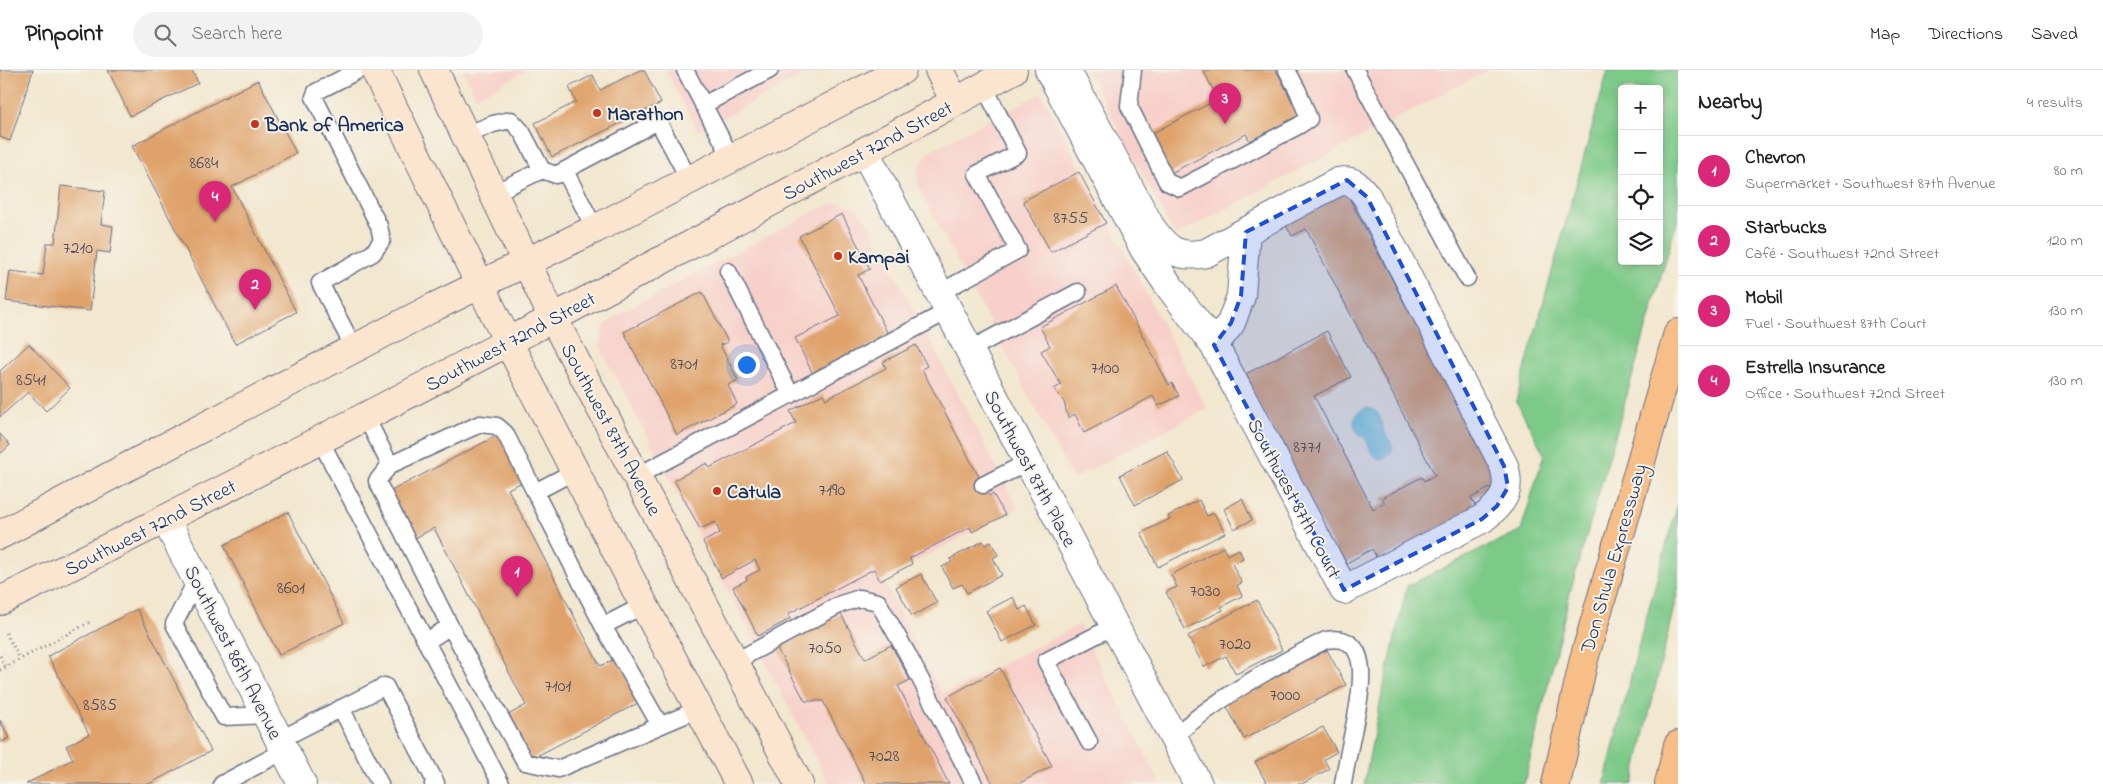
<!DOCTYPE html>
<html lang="en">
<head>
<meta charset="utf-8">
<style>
	body { margin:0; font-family:"Indie Flower",sans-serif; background:#f2f2f2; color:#202124 }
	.controls { position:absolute; right:15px; top:15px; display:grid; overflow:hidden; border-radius:5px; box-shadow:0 2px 8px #0003 }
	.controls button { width:45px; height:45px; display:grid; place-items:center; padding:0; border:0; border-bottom:1px solid #e0e0e0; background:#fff; color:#202124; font:25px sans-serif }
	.you { position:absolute; left:746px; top:294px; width:18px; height:18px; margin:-12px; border:4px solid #fff; border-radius:50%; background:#1a73e8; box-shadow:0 0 0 8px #1a73e833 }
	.badge { display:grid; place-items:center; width:32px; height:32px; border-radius:50%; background:#db2777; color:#fff; font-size:16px; font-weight:700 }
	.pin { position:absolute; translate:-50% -41px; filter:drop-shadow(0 1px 2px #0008) }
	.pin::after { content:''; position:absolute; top:26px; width:18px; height:15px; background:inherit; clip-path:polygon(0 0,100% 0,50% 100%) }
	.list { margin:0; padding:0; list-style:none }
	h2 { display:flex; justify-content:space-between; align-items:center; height:65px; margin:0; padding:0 20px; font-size:21px }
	h2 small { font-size:16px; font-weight:400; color:#757577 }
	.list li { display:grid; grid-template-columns:32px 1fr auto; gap:15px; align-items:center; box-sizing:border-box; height:70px; padding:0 20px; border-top:1px solid #e0e0e0 }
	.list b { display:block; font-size:19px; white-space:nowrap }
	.list p { margin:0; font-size:16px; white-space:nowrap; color:#757577 }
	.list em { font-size:16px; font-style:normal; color:#757577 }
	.icon { flex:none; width:28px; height:28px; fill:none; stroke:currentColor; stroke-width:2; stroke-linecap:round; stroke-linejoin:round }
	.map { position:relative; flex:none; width:1678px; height:714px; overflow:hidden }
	header { display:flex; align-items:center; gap:30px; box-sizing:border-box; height:70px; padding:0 25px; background:#fff; border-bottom:1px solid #e0e0e0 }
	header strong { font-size:24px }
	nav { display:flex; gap:28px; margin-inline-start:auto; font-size:18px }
	.search { width:350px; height:45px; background:#f2f2f2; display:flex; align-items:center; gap:12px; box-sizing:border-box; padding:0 18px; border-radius:28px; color:#757577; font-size:19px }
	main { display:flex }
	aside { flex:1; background:#fff }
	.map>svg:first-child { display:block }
	.built { fill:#f7d0c9 }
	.green { fill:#7cc988; stroke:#4c7c73; fill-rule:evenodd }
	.water { fill:#52becc; stroke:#367695 }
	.building { fill:#dfa26b }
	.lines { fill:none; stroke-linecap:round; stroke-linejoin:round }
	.service-casing { stroke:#666f86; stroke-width:19 }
	.minor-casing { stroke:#666f86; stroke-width:30 }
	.secondary-casing { stroke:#666f86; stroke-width:30 }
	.motorway-casing { stroke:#666f86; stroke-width:30 }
	.path { stroke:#666f86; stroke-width:3; stroke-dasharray:1 4; stroke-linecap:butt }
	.service { stroke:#fff; stroke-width:16 }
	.minor { stroke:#fff; stroke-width:28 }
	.secondary { stroke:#fce5cf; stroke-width:28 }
	.motorway { stroke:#f7be87; stroke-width:28 }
	.marked { fill:#1d4ed8; fill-opacity:0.2; stroke:#1d4ed8; stroke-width:4; stroke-dasharray:10 6; stroke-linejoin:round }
	.poi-dot { fill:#c8321e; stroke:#f7f3e8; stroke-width:2 }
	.labels { text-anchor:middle; stroke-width:4; stroke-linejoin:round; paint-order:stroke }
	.number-label { font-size:18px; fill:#4c4c61 }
	.poi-label { font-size:20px; font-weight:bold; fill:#1b2f5e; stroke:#f7f3e8; text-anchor:start }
	.street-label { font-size:20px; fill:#1b2f5e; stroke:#f7f3e8 }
</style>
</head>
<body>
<header>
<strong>Pinpoint</strong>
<div class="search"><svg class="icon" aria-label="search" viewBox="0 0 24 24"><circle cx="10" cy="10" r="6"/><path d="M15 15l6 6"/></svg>Search here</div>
<nav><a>Map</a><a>Directions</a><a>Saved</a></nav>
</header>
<main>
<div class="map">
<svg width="1678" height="714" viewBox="0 0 1678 714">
	<rect width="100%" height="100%" fill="#f7f3e8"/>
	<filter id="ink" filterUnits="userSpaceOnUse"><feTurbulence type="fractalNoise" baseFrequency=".02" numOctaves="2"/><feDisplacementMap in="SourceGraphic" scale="10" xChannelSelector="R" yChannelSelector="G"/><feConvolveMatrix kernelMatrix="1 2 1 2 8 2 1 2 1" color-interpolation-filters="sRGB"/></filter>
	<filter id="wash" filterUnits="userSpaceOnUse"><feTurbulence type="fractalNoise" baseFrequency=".0096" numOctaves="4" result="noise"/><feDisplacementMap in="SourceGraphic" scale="20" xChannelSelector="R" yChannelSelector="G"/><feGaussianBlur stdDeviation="1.12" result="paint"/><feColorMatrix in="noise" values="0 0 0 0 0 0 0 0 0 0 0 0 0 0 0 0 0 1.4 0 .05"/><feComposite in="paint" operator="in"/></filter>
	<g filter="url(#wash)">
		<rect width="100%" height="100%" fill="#f2e7cf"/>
		<path class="built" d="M463 0H528L476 27Z
			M665 0H814L698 61Z
			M1087 0H1488L1175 166Z
			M1041 23 1207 339 1073 409 921 123 918 113 917 105 921 92 933 79Z
			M835 133 845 134 858 140 866 150 1018 438 882 509 942 624 1079 555 1161 714H829L600 277 604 256 621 243 817 140Z"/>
		<path class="green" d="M1608 0H1678V148L1571 519 1524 714H1364L1378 642 1407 516 1521 460 1544 384 1516 331ZM1622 19H1659V191H1622Z
			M1678 433V519L1633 714H1604L1641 566Z"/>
		<path class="water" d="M1366 338C1382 340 1379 349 1384 361 1387 369 1394 372 1392 382 1379 400 1372 382 1367 372 1365 367 1359 365 1356 360 1350 351 1357 341 1366 338Z"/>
		<g id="blocks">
			<path class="building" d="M0 0H33L10 71 0 67Z
				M108 0H192L198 13 130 46Z
				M640 0H644L661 33 552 87 535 53 576 32 569 17 593 5 600 20Z
				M1203 0H1276L1299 45 1250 71 1246 64 1169 104 1149 65 1218 29Z
				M258 10 296 83 232 117 296 242 235 274 132 76Z
				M1079 102 1106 153 1051 182 1023 131Z
				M61 116 105 121 101 154 113 156 110 183 97 181 90 241 6 231 10 201 43 205 47 173H55Z
				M1346 122 1499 413 1471 428 1477 439 1378 490 1372 479 1343 495 1244 305 1327 261 1351 307 1314 326 1373 439 1385 433 1382 428 1422 407 1424 411 1435 405 1306 159 1292 166 1285 154Z
				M842 144 870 199 858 205 889 266 813 304 795 268 840 246 799 166Z
				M1116 216 1169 315 1172 313 1179 326 1158 336 1153 326 1084 363 1075 344 1068 348 1064 332 1054 319 1061 315 1041 281 1050 276 1040 257Z
				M702 222 728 272 720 275 738 310 728 315 737 334 677 365 624 262Z
				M29 274 70 318 46 341 28 322 0 347V301Z
				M916 275 927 296 922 299 989 426 993 424 1005 445 972 462 970 457 910 488 912 494 880 511 874 499 788 544 790 549 758 566 733 517 747 510 746 507 760 500 755 490 722 508 703 472 720 463 715 452 700 459 674 410 707 393 709 398 796 353 790 341 823 324 826 329 886 298 883 292Z
				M0 364 10 375 0 384Z
				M500 364 524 411 508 419 600 596 617 588 640 632 531 689 508 645 526 635 434 458 413 469 389 422Z
				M1167 381 1183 410 1135 435 1120 405Z
				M1242 429 1252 450 1234 459 1224 439Z
				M1199 430 1207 446 1214 443 1225 463 1158 497 1141 463 1170 449 1168 446Z
				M288 442 344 553 279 585 224 475Z
				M983 471 985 475 991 472 998 485 993 488 1002 505 967 523 962 514 953 518 942 497 952 492 950 489Z
				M1223 477 1227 485 1239 479 1243 488 1232 494 1242 513 1237 515 1242 526 1221 537 1223 540 1185 559 1166 522 1177 517 1171 505Z
				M921 504 937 533 912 546 896 517Z
				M1013 527 1019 540 1026 536 1036 555 1002 572 986 541Z
				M1257 530 1282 580 1236 604 1226 586 1204 597 1188 566Z
				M137 539 211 681 149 714H26L73 689 66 676 89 664 48 586Z
				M841 544 865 589 891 575 910 610 898 616 949 714H866L823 631H805L777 578Z
				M1327 580 1346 615 1244 669 1225 633Z
				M1000 598 1052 696 1018 714H993L947 627Z
				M0 650 9 668 0 673Z
				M1323 657 1337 682 1324 689 1329 699 1302 714H1267L1255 692Z"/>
		</g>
	</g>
	<g filter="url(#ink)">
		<use href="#blocks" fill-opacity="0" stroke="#666f86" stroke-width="1"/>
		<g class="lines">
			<g class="service-casing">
				<path id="service" d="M685 0 732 89
					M1133 0 1129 36 1167 112 1180 118 1298 56 1309 49 1298 21 1287 0
					M1355 0 1467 208
					M703 35 770 0
					M466 65 493 54 511 50 522 62 542 100 494 123
					M542 100 556 105 658 51 690 111
					M565 101 595 159
					M728 201 791 325
					M939 223 1018 180 977 104 1018 83 984 16
					M354 278 320 213 373 183 382 170 379 156 314 27 316 22 359 0
					M969 280 1078 222
					M366 347 390 395 480 354 497 356 505 363 535 422 575 401
					M320 370 501 714
					M390 395 377 411 450 556
					M637 406 948 241
					M983 415 1028 392
					M535 422 603 556 660 655
					M197 509 174 554 224 647 266 645
					M603 556 644 535
					M426 572 450 556 525 692 558 699 699 639
					M734 592 841 534 860 528 878 532 908 585 974 714
					M341 638 380 714
					M1173 667C1220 627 1271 597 1326 570 1377 561 1359 630 1354 657 1350 676 1346 695 1343 714
					M279 670 385 616 436 713 433 714
					M1089 672 1046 591 1114 556
					M222 714 284 681"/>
			</g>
			<g class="minor-casing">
				<path id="minor" d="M1049 0 1144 179 1169 216 1214 275 1344 520 1482 449C1502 434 1512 422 1504 396L1367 127C1359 116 1353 109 1338 112L1206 183C1176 189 1166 179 1150 156L1066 0
					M865 82 1198 714
					M1214 275 1231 253 1241 226 1246 162
					M166 450 302 714"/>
			</g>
			<g class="secondary-casing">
				<path id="secondary" d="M375 0 508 272 644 535 739 714
					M434 0 553 248 799 714
					M939 0 955 32
					M0 465 127 397 436 236 595 159 902 0
					M0 531C219 424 434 312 649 197 771 132 892 67 1013 0"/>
			</g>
			<g class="motorway-casing">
				<path id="motorway" d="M1556 714 1584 589 1678 263
					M1669 714 1678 675"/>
			</g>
			<path class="path" d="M6 563 20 589
				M0 586 6 597
				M0 600 90 552"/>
			<use href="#service" class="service"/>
			<use href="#minor" class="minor"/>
			<use href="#secondary" class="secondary"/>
			<use href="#motorway" class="motorway"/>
		</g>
	</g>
	<path class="marked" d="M1347 110 1367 127 1504 396 1508 417 1497 436 1482 449 1344 520 1214 275 1231 253 1241 226 1246 162Z"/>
	<g class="poi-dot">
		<circle cx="597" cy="43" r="5"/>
		<circle cx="255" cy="54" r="5"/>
		<circle cx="838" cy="186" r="5"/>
		<circle cx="717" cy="421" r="5"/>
	</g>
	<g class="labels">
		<g class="number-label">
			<text x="204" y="98">8684</text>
			<text x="1071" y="153">8755</text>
			<text x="78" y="183">7210</text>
			<text x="684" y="299">8701</text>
			<text x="1105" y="303">7100</text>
			<text x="31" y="315">8541</text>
			<text x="1307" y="382">8771</text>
			<text x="832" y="425">7190</text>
			<text x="291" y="523">8601</text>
			<text x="1205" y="526">7030</text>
			<text x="1235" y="579">7020</text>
			<text x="825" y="583">7050</text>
			<text x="558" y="621">7101</text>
			<text x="1285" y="630">7000</text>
			<text x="100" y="640">8585</text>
			<text x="884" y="691">7028</text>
		</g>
		<g class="poi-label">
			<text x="607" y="50">Marathon</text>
			<text x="265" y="61">Bank of America</text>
			<text x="848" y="193">Kampai</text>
			<text x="727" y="428">Catula</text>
		</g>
		<g class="street-label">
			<text transform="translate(867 80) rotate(-28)" y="7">Southwest 72nd Street</text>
			<text transform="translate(510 271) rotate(-28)" y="7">Southwest 72nd Street</text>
			<text transform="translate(612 359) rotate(62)" y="7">Southwest 87th Avenue</text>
			<text transform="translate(1031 398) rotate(62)" y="7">Southwest 87th Place</text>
			<text transform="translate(1295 428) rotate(62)" y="7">Southwest 87th Court</text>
			<text transform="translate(150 457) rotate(-27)" y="7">Southwest 72nd Street</text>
			<text transform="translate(1613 488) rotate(-74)" y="7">Don Shula Expressway</text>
			<text transform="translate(234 582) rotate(63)" y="7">Southwest 86th Avenue</text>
		</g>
	</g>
</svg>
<div class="controls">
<button>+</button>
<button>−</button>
<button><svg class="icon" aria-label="locate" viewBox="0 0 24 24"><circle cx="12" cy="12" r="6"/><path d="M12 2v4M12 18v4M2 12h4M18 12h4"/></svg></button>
<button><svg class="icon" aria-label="layers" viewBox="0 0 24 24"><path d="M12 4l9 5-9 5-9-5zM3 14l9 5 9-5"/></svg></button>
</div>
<div class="you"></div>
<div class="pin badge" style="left:517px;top:527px">1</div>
<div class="pin badge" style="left:255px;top:240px">2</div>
<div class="pin badge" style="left:1225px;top:54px">3</div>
<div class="pin badge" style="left:215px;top:152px">4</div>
</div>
<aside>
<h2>Nearby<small>4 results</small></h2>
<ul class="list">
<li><span class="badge">1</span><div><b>Chevron</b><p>Supermarket · Southwest 87th Avenue</p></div><em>80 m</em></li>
<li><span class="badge">2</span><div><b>Starbucks</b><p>Café · Southwest 72nd Street</p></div><em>120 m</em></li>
<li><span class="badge">3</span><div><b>Mobil</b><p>Fuel · Southwest 87th Court</p></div><em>130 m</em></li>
<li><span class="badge">4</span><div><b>Estrella Insurance</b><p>Office · Southwest 72nd Street</p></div><em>130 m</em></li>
</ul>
</aside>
</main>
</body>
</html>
